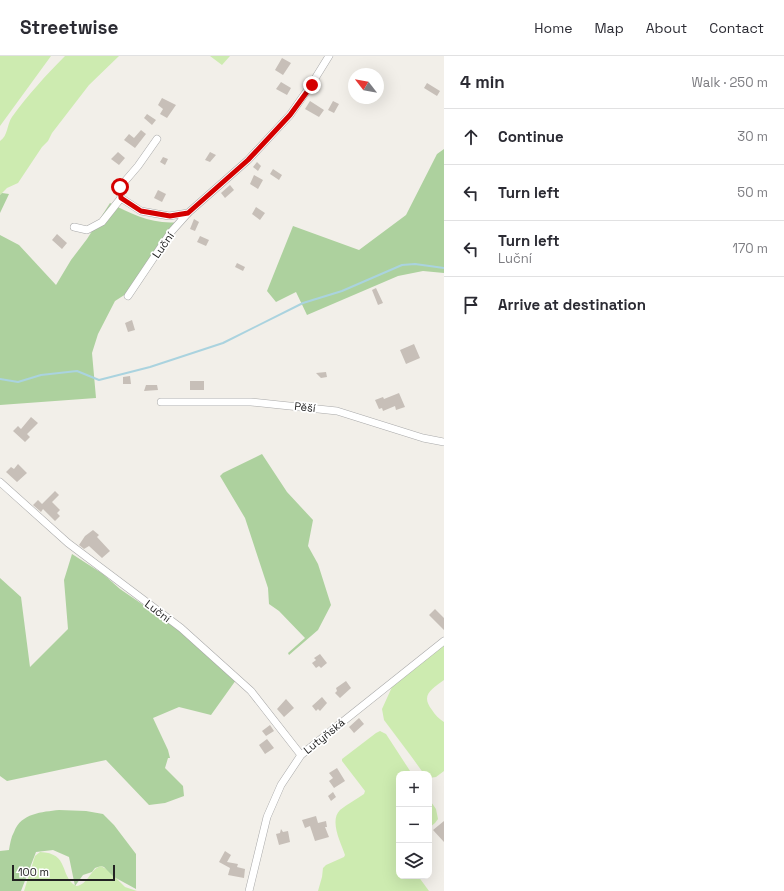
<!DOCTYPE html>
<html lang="en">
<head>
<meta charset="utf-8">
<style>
	body { margin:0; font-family:"Space Grotesk",sans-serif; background:#f7f7f7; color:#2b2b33 }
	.controls { position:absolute; right:12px; bottom:12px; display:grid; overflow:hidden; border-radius:8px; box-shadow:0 4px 16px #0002 }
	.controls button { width:36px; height:36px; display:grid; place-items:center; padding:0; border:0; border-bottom:1px solid #e1e1e2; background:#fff; color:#2b2b33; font:20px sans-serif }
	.compass { position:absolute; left:348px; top:12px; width:36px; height:36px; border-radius:50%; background:#fff; box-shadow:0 4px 16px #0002; rotate:301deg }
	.scale { position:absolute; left:12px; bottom:10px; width:103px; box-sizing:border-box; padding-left:4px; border:2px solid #222; border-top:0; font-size:11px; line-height:14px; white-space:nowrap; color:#222; -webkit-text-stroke:3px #fff; paint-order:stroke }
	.stop { position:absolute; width:12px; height:12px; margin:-9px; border:3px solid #d40000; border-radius:50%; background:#fff }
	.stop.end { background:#d40000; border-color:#fff; box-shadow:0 1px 4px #0008 }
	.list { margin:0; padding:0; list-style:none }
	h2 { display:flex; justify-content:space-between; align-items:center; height:52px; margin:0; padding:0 16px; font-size:17px }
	h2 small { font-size:13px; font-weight:400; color:#7c7c81 }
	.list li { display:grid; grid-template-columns:26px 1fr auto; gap:12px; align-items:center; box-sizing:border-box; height:56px; padding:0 16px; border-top:1px solid #e1e1e2 }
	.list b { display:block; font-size:15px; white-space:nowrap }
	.list p { margin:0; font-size:13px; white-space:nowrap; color:#7c7c81 }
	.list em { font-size:13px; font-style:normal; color:#7c7c81 }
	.icon { flex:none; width:22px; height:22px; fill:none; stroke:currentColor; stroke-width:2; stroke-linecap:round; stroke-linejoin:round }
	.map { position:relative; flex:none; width:444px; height:835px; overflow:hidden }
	header { display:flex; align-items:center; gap:24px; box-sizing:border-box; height:56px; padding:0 20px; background:#fff; border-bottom:1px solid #e1e1e2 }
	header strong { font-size:19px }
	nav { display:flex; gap:22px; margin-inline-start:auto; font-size:14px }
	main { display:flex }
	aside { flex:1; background:#fff }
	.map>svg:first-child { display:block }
	.grass { fill:#cdebb0 }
	.forest { fill:#add19e }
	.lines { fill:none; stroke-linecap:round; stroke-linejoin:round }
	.stream { stroke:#aad3df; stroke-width:2 }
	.building { fill:#c7bfb8 }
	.minor-casing { stroke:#a9a9a9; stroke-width:8 }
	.minor { stroke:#fff; stroke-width:7 }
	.route { stroke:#d40000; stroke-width:5 }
	.labels { text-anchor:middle; stroke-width:3.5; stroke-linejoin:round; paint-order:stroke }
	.street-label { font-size:11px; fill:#222; stroke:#fff }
</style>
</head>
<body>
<header>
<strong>Streetwise</strong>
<nav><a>Home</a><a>Map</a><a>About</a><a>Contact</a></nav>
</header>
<main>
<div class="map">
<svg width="444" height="835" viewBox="0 0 444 835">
	<rect width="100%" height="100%" fill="#f2efe9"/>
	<path class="grass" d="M0 0H51L0 70Z
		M65 0H119L89 29 52 77 48 85 42 91 18 127 7 132 0 139V85C8 80 7 68 12 61 28 39 46 19 65 0Z
		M210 0H230L222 9Z
		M444 589V624C432 633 420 639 432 654 435 659 439 663 444 666V715L436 721 429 722V718H424L411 700 384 664 382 653 392 631Z
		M380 675 386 678 412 718H399V790L396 795 399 800V820H418L429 835H318L322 821 323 812 326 809 344 801 345 799C341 787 329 765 340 754 347 748 357 743 364 738L365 735 342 705V703L376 677Z
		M429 743 436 753 438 763 435 767 429 772Z
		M40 796C70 797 59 820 76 830 88 829 90 813 101 810L108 814 125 831 137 835H24L35 800Z"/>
	<path class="forest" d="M444 93V217L423 215 398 220 307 259 296 236 276 246 267 235 293 170 359 194 406 159 437 98Z
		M2 137 9 138 0 157V139Z
		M110 147C132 158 153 169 179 166L129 236 115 245 98 278 92 297 96 342 0 349V179L19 189 56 229 71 204 87 183Z
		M262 398 287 436 313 464 308 490 318 508 331 549 318 574 289 599 288 597 305 582 279 555 269 548 268 532 245 462 220 420 223 417Z
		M72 498 103 518 120 533 174 570 236 624 211 659 179 651 153 662 168 694 170 702H168L165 712 183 730 184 740 165 747 149 749 106 704 7 725 0 720V522L21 541 30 611 68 573 64 524Z
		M59 754 86 755 103 758 114 769 136 798V833L114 821 104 811 101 810 95 812 92 816 83 819 75 830 69 801 53 794 36 796 21 835H0V795L9 794C10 788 11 781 14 776 21 757 42 756 59 754Z"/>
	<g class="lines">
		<path class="stream" d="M0 323 18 326 41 319 77 315 99 324 150 311 223 287 303 247 342 235 402 209 415 208 444 212"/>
	</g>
	<path class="building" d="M282 2 291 7 283 19 275 14Z
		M281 26 291 32 287 39 276 33Z
		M427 27 440 35 437 40 424 32Z
		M162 42 176 49 167 62 160 58 163 53 158 49Z
		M310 45 324 54 319 61 305 53Z
		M333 45 339 48 334 57 328 54Z
		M147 58 156 64 152 69 144 62Z
		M141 74 146 78 135 92 124 84 129 78 134 82Z
		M118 96 125 102 119 109 111 103Z
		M210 96 216 99 210 106 205 104Z
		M163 101 168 103 165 109 160 106Z
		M257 106 261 110 258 115 253 111Z
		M273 113 282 119 279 124 270 118Z
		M254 119 263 124 258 133 250 128Z
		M230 129 234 134 225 142 221 137Z
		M158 134 166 138 162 146 154 142Z
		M256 151 265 157 260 164 252 158Z
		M194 163 199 166 195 175 190 173Z
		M57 178 67 187 62 193 52 184Z
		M200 180 209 184 206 190 197 186Z
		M237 207 245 211 243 215 235 211Z
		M376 232 383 247 378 249 372 234Z
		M132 264 135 274 128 276 125 267Z
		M414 288 420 302 406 308 400 294Z
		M326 316 327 321 321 322 316 317Z
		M130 320 131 328H123V321Z
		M190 325H204V334H190Z
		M146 329H157L158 334 144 335Z
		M399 337 405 351 396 354 395 350 383 355 382 352 379 353 375 344 383 341 384 343Z
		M31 361 38 367 27 378 30 381 25 386 13 375 18 370 21 373Z
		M18 408 27 417 17 426 6 416 11 411 14 413Z
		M55 435 59 439 52 446 60 454 57 457 60 460 55 465 43 453 41 456 33 449 38 444 42 448Z
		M93 474 99 479 97 481 110 495 102 502 89 490 84 493 79 489 85 480Z
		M435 553 444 562V574L429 559Z
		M320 598 327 607 321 612 319 610 316 612 312 607 316 604 314 602Z
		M346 625 351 632 340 642 335 637 337 635 336 632Z
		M322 641 327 647 320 655 318 653 316 655 312 650Z
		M286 643 294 652 284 661 277 653Z
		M359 662 364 668 354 677 349 671Z
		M270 669 274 675 266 680 262 675Z
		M267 683 274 692 265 698 259 689Z
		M337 712 345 725 334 732 329 725 333 722 329 717Z
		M333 736 336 741 331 745 328 740Z
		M316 760 318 767 326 765 327 771H325L329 781 315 785 310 770 305 772 302 764Z
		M444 765V786L433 774Z
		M281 773 283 776 288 775 290 786 279 789 276 778 280 777Z
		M225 795 231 799 227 806 238 808 237 811 245 813 244 822 228 819 230 812 219 806Z"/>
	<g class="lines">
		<g class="minor-casing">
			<path id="minor" d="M157 83 138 110 120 131 121 142 141 155 169 160 188 157
				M74 171 87 174 102 166 121 142
				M128 240 171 176 188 157 248 104 290 59 311 29 329 0
				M161 346H251L337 355 423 382 444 386
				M0 426 68 487 181 572 251 635 301 699
				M249 835 267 761 281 729 301 699 444 585"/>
		</g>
		<use href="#minor" class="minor"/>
	</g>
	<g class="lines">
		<path class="route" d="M120 131 121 142 141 155 170 160 188 157 248 104 290 59 312 29"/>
	</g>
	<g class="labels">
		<g class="street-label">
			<text transform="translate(163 189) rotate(-55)" y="4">Luční</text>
			<text transform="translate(305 351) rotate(6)" y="4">Pěší</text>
			<text transform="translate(158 555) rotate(37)" y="4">Luční</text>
			<text transform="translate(324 680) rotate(-39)" y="4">Lutyňská</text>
		</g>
	</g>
</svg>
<div class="controls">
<button>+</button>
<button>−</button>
<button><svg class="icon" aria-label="layers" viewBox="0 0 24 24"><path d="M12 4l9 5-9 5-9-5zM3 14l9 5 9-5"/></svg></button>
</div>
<svg class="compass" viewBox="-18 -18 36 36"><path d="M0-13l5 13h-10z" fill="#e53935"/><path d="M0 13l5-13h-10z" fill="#7c7c81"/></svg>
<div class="scale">100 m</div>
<div class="stop" style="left:120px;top:131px"></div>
<div class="stop end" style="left:312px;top:29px"></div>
</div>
<aside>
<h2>4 min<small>Walk · 250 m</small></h2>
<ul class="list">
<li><svg class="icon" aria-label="ahead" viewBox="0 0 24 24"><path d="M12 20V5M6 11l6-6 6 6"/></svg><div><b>Continue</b></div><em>30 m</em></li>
<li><svg class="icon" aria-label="left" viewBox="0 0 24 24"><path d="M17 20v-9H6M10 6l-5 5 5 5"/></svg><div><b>Turn left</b></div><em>50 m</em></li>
<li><svg class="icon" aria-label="left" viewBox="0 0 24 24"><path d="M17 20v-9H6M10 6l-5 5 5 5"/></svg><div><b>Turn left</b><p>Luční</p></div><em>170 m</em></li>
<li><svg class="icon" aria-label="arrive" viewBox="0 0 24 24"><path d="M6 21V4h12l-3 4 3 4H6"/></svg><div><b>Arrive at destination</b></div></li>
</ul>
</aside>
</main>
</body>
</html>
